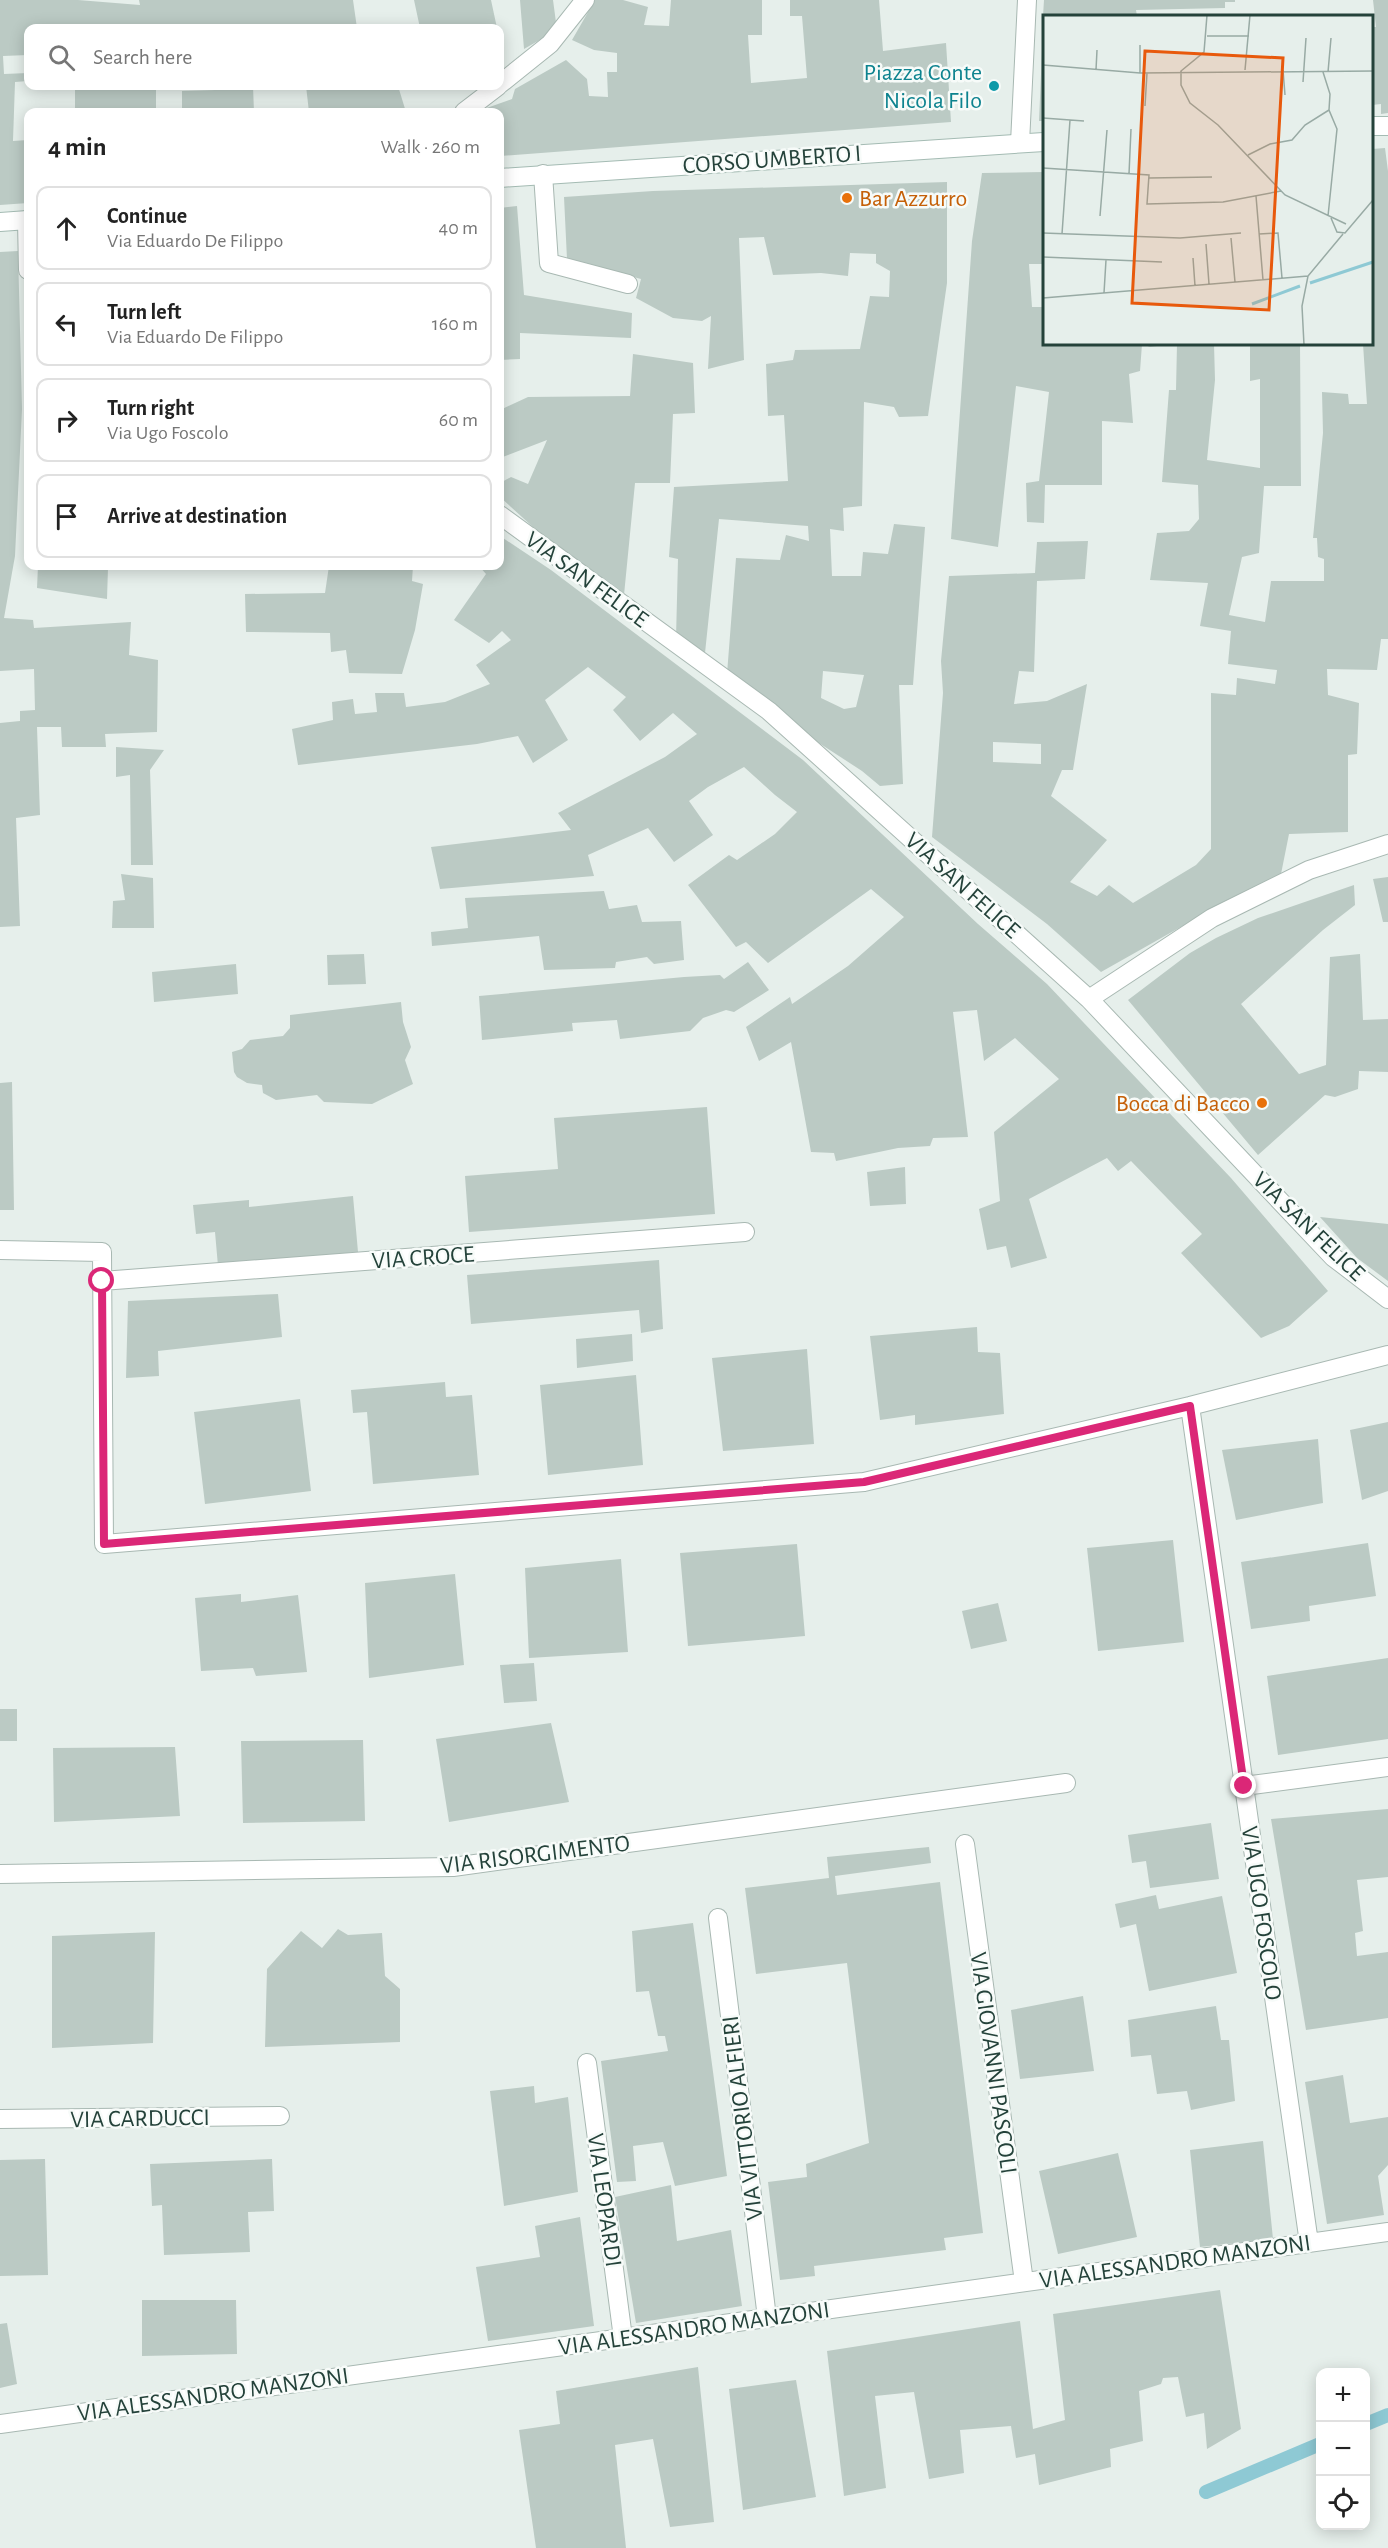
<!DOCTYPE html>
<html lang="en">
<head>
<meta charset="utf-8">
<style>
	body { margin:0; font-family:"Alegreya Sans",sans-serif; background:#f6f6f6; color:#222 }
	.controls { position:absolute; right:18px; bottom:18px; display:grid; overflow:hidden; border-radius:12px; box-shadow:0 3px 15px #0003 }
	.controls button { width:54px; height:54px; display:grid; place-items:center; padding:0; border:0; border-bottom:2px solid #e0e0e0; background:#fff; color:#222; font:30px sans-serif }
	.stop { position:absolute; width:18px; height:18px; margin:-14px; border:4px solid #db2777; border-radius:50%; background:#fff }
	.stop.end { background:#db2777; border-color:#fff; box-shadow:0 2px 6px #0008 }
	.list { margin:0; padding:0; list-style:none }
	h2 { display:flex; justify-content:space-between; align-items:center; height:78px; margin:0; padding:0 24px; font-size:26px }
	h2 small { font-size:20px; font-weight:400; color:#767676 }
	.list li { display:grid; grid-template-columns:39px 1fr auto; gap:18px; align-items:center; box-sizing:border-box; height:84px; margin:0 12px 12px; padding:0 12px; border:2px solid #e0e0e0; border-radius:12px }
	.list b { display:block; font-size:22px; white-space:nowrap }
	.list p { margin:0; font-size:20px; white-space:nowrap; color:#767676 }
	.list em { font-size:20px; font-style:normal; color:#767676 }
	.icon { flex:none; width:33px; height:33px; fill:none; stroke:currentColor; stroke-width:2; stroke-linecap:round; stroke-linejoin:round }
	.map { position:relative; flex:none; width:1388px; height:2548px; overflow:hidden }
	.search { position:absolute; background:#fff; box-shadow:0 3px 15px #0003; left:24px; top:24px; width:480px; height:66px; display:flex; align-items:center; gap:15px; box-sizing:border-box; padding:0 21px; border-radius:12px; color:#767676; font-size:22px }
	.panel { position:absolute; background:#fff; box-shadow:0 3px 15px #0003; left:24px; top:108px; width:480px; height:462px; border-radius:12px }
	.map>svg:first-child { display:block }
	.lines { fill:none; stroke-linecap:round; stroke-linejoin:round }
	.stream { stroke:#8ec9d4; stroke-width:14 }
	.building { fill:#bbcac4; fill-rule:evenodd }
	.street-casing { stroke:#a8b8b2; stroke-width:20 }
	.secondary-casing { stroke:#a4bbb3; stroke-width:20 }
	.street { stroke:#fff; stroke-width:18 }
	.secondary { stroke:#fff; stroke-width:18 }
	.route { stroke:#db2777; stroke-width:8 }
	.culture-dot { fill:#0f9aa8; stroke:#f7fbf9; stroke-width:2 }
	.food-dot { fill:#e8710a; stroke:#f7fbf9; stroke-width:2 }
	.labels { text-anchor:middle; stroke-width:5; stroke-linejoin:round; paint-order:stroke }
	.culture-label { font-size:24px; fill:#0d838f; stroke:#f7fbf9; text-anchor:end }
	.street-label { font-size:24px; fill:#24423a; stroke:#f7fbf9 }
	.food-label { font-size:24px; fill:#c56008; stroke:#f7fbf9; text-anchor:start }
	.inset-river { fill:none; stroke:#8ec9d4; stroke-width:3 }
	.inset-road { fill:none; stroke:#98aaa4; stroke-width:1.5 }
	.view { fill:#e8590c; fill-opacity:0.15; stroke:#e8590c; stroke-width:3 }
	.inset-edge { fill:none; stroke:#24423a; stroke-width:3 }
</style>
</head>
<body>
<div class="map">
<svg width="1388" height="2548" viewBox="0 0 1388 2548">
	<rect width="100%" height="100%" fill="#e6efeb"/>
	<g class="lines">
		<path class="stream" d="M1366 2424 1388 2415
			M1206 2492 1320 2444"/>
	</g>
	<path class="building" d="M0 0H78L140 5 139 0H353L357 28H28V55L3 56 4 74 28 73V81L15 82 13 141 28 140V203L0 205Z
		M414 0H491L497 28H420Z
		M520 0H553L557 30 524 49Z
		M595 0H623L648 7 644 25 669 26 671 0H762V35H748L751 83 807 78 802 16H790V0H879L883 51 946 43 951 122 500 156V112H481V110L512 99 515 89 566 60 587 79 589 96 608 97 607 72H617V53L594 50 572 40Z
		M1044 0H1235V2H1225V8L1136 10 1137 16H1043Z
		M1373 0H1388V113L1381 114V104L1372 105V27H1376Z
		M1043 27H1044V121H1039Z
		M500 46 504 62 500 65Z
		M75 86H156V112H75Z
		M215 86H253L254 112H182V91L215 90Z
		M306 86H398L406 112H309Z
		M1385 148 1388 171V639H1381L1377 670 1327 669 1328 695 1359 703 1357 754 1348 755V832L1289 834 1281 874 1225 902 1101 972 1047 924 932 837 943 693 941 661 949 576 1035 573 1037 542 1088 541 1085 579 1037 581 1034 672 1019 671 1014 704 1047 701 1087 684 1073 770H1062L1051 796 1107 840 1070 882 1097 896 1109 885 1133 903 1196 865 1211 849V693L1236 695 1237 678 1275 684 1277 670 1228 664 1231 631 1200 626 1208 583 1150 580 1157 533 1189 531 1199 519 1198 485 1162 482 1169 390H1176L1177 344H1214L1215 380 1207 460 1260 468V379L1250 381V344H1300L1301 486H1264L1259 553 1242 557 1229 615 1265 622 1271 581H1324V559L1318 557 1317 538H1313L1323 433 1322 392 1348 394 1349 404H1367L1363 344H1372V149ZM993 742 1041 744V764L993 762Z
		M1044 172V264H1029L1032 307H1044V344H1164V345L1150 347 1142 344 1140 371 1129 374 1133 423 1102 421V485H1045L1044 523 1027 522 1026 483 1039 481 1049 392 1016 386 998 547 951 539 972 241 982 173Z
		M947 182V283L928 416 899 417 894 407 864 402 862 506 843 508 844 531 830 529 832 576H861L863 552 888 554 894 524 925 527 913 685H899L903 784 880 786 862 771 799 730 727 674 736 558 780 560 786 535 809 541 808 526 719 519 705 653 676 638 678 559 669 557 674 487 788 481 784 415 768 416 766 364 793 360 795 350 860 349 870 296 889 297 890 271 876 263V254L850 253 848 276 821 273 773 275 764 237 739 238 744 360 708 369 711 316 702 321 673 318 636 298 641 279 567 259 564 197 653 191ZM823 671 864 675 856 707 844 709 821 698Z
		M517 206 524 295 632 313 631 338 520 333V359L500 360V208Z
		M18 251 22 409 15 556 4 618 33 620 34 628 131 622 129 655 158 660 157 732 105 734 106 747H62L61 727H37L40 815 16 818 20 926 0 927V723L20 721V711L35 710 34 669 0 671V252Z
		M633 354 693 363 695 413 673 414 670 483H635L624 595 556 548 500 497V483L511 477 528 484 547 440 500 458V410L528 397 630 396Z
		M500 536 551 570 803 760 978 924 1047 984 1231 1178 1328 1291 1289 1326 1261 1338 1181 1253 1202 1234 1131 1161 1118 1171 1107 1158 1029 1199 1047 1258 1011 1268 1006 1246 987 1250 979 1209 1000 1201 994 1132 1059 1079 1015 1038 984 1061 977 1010 953 1012 968 1137 933 1138 930 1146 898 1148 836 1161 834 1153 811 1152 791 1042 759 1061 746 1027 790 997 792 1004 848 966 904 917 871 889 768 963 746 942 736 947 688 885 729 855 737 860 775 834 797 812 775 795 744 767 708 787 689 801 713 835 674 862 648 828 588 855 594 876 440 889 431 847 571 830 558 813 665 757 697 734 673 713 640 741 613 710 626 697 588 667 545 700 568 740 533 763 518 736 477 744 298 765 292 729 333 720 332 702 353 699 355 714 377 712 375 693H404L406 707 445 702 490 684 476 665 511 640 502 631 489 643 454 620 486 574 479 566H500Z
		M38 566H97L108 568 107 599 37 588Z
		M329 566H413L412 581 423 584 415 630 402 674 349 673 346 650 331 652 330 633 246 632 245 594 325 593Z
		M116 747 164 750 150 770 153 865H131L130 775 116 777Z
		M121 874 153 878 154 928H112L113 901 125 900Z
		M1388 877V922H1383L1373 879Z
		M1354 885 1355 905 1323 930 1241 1004 1299 1074 1326 1065 1330 957 1360 954 1363 1020 1388 1019V1072L1359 1071 1358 1089 1335 1097 1325 1095 1258 1155 1128 1000 1190 953 1216 938 1258 918Z
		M604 891 609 909 637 905 642 922 681 921 684 960 654 964 647 957 616 962 615 968 544 970 539 936 432 946 431 932 468 928 465 898Z
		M364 954 366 984 328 985 327 955Z
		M748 962 769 990 734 1012 726 1010 703 1018 690 1031 620 1039 617 1020 572 1023 573 1031 482 1040 479 996 684 977 720 975 724 979Z
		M236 964 238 994 154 1002 152 972Z
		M401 1002 403 1022 411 1047 405 1060 413 1084 372 1104 324 1102 317 1095 276 1100 263 1093 262 1085 247 1083 237 1077 234 1072 232 1052 242 1049 250 1040 283 1036 290 1028V1015Z
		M12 1082 14 1210H0V1083Z
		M707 1107 715 1214 469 1232 465 1176 558 1169 554 1118Z
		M905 1167 906 1204 870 1206 867 1172Z
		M353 1196 358 1252 218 1266 215 1232 196 1234 193 1205 249 1200V1207Z
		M1320 1217 1388 1224V1281L1357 1258Z
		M659 1260 663 1329 641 1333 639 1310 471 1324 467 1275Z
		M278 1294 282 1337 158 1351 159 1376 126 1378 128 1301Z
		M977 1327 978 1352 1000 1353 1004 1414 915 1425V1415L880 1420 870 1336Z
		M632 1334 633 1361 577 1368 576 1339Z
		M807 1349 814 1444 723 1451 712 1358Z
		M636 1375 643 1465 548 1475 540 1385Z
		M445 1382 446 1397 472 1395 479 1475 373 1484 367 1412 353 1413 351 1390Z
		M300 1399 311 1491 205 1504 194 1412Z
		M1388 1422V1491L1362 1500 1350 1430Z
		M1318 1439 1323 1503 1236 1520 1222 1450Z
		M1173 1540 1184 1642 1098 1651 1087 1548Z
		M1368 1543 1376 1596 1309 1606 1310 1621 1251 1629 1241 1562Z
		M797 1544 805 1636 688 1646 680 1553Z
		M621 1559 628 1652 529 1658 525 1568Z
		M455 1574 464 1665 369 1678 365 1583Z
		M241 1594V1602L298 1595 307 1672 256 1676 253 1668 201 1671 195 1598Z
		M998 1603 1007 1641 971 1649 962 1611Z
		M1388 1658V1739L1278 1755 1267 1676Z
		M534 1663 537 1701 504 1703 500 1665Z
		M0 1709H17V1741H0Z
		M551 1723 569 1802 449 1822 436 1739Z
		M363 1740 365 1821 243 1823 241 1741Z
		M175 1747 180 1816 54 1822 53 1748Z
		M1388 1809V1877L1357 1880 1363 1931 1355 1933 1357 1956 1388 1952V2018L1306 2030 1271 1819Z
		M1211 1823 1219 1879 1150 1888 1146 1861 1132 1863 1128 1835Z
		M929 1847 931 1863 835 1876 837 1895 940 1882 983 2233 944 2238 946 2250 814 2266 815 2276 780 2280 768 2182 807 2177 806 2164 869 2143 847 1963 756 1974 745 1888 829 1878 827 1857Z
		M1156 1895 1159 1909 1222 1896 1237 1973 1149 1991 1136 1924 1120 1928 1115 1904Z
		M693 1923 727 2176 675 2186 663 2142 633 2146 636 2181 617 2182 601 2061 668 2051 665 2036H658L649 1991 636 1992 632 1931Z
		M338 1929 348 1935 382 1933 385 1976 400 1989V2042L265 2047 267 1969 301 1931 322 1948Z
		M155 1932 153 2043 52 2048V1936Z
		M1083 1996 1094 2071 1020 2079 1011 2010Z
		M1216 2006 1221 2040H1229L1235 2101 1191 2110 1187 2091 1157 2094 1151 2055 1131 2057 1128 2020Z
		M1343 2075 1350 2123 1388 2117V2165L1378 2176 1384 2215 1327 2224 1305 2082Z
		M534 2086 535 2103 568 2097 578 2192 504 2206 490 2091Z
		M1263 2141 1273 2239 1200 2247 1190 2150Z
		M1118 2153 1137 2237 1058 2254 1039 2171Z
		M45 2159 48 2275 0 2276V2160Z
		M272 2159 274 2211 248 2212 250 2252 164 2255 162 2205 152 2206 150 2164Z
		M671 2185 677 2241 731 2230 742 2306 636 2323 615 2197Z
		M580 2217 594 2326 488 2341 476 2267 540 2257 535 2226Z
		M1220 2290 1241 2429 1207 2449 1204 2413 1186 2417 1178 2377 1163 2378 1161 2384 1139 2391 1143 2441 1110 2449 1111 2467 1039 2485 1035 2454 1016 2458 1011 2426 960 2430 964 2473 929 2479 914 2392 875 2396 886 2488 844 2496 827 2351 1020 2321 1033 2429 1065 2420 1053 2314Z
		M142 2300H236L237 2354 142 2356Z
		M7 2323 17 2384 0 2388V2324Z
		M698 2367 714 2522 670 2527 653 2439 615 2445 626 2548H536L519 2430 560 2424 556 2391Z
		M796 2380 816 2497 743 2510 729 2389Z"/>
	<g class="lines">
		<g class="street-casing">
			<path id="street" d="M500 84 550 44 585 0
				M464 112 498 86
				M1020 143 1027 0
				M543 174 549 263 628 284
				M27 220 28 270
				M500 515 769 711 1089 999 1333 1257 1388 1299
				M1089 999 1212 918 1309 870 1388 844
				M0 1250 102 1252 104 1544 864 1482 1190 1406 1388 1355
				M102 1281 745 1232
				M1190 1406 1309 2243
				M1244 1786 1388 1767
				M965 1844 1024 2282
				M0 1874 453 1867 1066 1783
				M718 1918 767 2318
				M587 2063 623 2338
				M0 2119 280 2116
				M0 2424 1388 2232"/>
		</g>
		<g class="secondary-casing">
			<path id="secondary" d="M1372 126H1388
				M500 178 1044 142
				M0 222 28 220"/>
		</g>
		<use href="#street" class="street"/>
		<use href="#secondary" class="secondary"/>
	</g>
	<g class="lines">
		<path class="route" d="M102 1281 104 1544 864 1482 1190 1406 1244 1786"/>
	</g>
	<circle class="culture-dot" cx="994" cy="86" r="6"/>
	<g class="food-dot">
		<circle cx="847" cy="198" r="6"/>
		<circle cx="1262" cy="1103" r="6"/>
	</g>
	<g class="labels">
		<g class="culture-label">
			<text x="982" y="80">Piazza Conte<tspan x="982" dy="28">Nicola Filo</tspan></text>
		</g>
		<g class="street-label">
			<text transform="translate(772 159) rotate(-4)" y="8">CORSO UMBERTO I</text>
			<text transform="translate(587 579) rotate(36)" y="8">VIA SAN FELICE</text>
			<text transform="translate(963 885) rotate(42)" y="8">VIA SAN FELICE</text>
			<text transform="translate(1309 1226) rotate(44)" y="8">VIA SAN FELICE</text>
			<text transform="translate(423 1257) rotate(-4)" y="8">VIA CROCE</text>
			<text transform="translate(535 1854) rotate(-7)" y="8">VIA RISORGIMENTO</text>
			<text transform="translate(1262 1913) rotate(82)" y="8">VIA UGO FOSCOLO</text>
			<text transform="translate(994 2063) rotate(82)" y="8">VIA GIOVANNI PASCOLI</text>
			<text transform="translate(140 2118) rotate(-1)" y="8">VIA CARDUCCI</text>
			<text transform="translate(742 2118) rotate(-97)" y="8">VIA VITTORIO ALFIERI</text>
			<text transform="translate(605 2200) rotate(82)" y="8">VIA LEOPARDI</text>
			<text transform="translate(1175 2261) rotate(-8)" y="8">VIA ALESSANDRO MANZONI</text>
			<text transform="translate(694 2328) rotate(-8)" y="8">VIA ALESSANDRO MANZONI</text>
			<text transform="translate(213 2394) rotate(-8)" y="8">VIA ALESSANDRO MANZONI</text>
		</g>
		<g class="food-label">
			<text x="859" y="206">Bar Azzurro</text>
			<text x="1250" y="1111" text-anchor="end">Bocca di Bacco</text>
		</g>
	</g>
	<g transform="translate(1043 15)">
		<rect width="330" height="330" fill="#e6efeb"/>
		<path class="inset-river" d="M267 268 330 247M209 289 257 271"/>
		<path class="inset-road" d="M164 0 161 37 138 56V70L147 88 175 110 242 180 303 209M164 21H206M97 30V58M0 50 97 58 330 56M53 55 54 35M202 55 207 0M240 55 242 80M280 57 287 79 286 95 294 114 285 201M285 57 288 23M260 67 263 23M102 91 104 58M0 103 41 106M205 140 227 129 249 125 262 110 286 95M0 153 106 160 104 189 180 187 238 176M86 159 88 114M106 163 169 162M213 181 220 265M57 201 64 115M288 203 294 217 302 218 330 185M0 218 137 223 198 218M19 219 27 105M216 219 235 218 239 263M188 223 192 267M163 229 166 269M0 242 119 247M150 243 152 271M61 278 63 245M0 283 265 261M261 330 259 291 265 261 300 219"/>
		<path class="view" d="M102 36 240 43 226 295 89 288Z"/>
		<rect width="330" height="330" class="inset-edge"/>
	</g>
</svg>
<div class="controls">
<button>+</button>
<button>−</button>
<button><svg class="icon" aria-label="locate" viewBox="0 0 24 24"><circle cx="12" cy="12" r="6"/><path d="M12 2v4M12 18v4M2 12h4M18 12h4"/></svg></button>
</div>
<div class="stop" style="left:102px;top:1281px"></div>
<div class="stop end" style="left:1244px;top:1786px"></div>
<div class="search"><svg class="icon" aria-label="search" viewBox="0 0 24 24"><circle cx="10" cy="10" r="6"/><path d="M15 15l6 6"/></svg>Search here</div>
<section class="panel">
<h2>4 min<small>Walk · 260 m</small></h2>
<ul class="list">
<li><svg class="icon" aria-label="ahead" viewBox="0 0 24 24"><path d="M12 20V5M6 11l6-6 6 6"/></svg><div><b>Continue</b><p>Via Eduardo De Filippo</p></div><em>40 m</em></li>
<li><svg class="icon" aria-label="left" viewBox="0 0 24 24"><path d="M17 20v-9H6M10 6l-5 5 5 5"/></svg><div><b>Turn left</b><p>Via Eduardo De Filippo</p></div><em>160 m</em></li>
<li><svg class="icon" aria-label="right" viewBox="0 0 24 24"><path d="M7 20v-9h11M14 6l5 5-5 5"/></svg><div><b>Turn right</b><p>Via Ugo Foscolo</p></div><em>60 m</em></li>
<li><svg class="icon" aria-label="arrive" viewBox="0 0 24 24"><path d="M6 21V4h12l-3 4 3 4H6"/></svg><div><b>Arrive at destination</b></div></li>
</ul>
</section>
</div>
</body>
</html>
